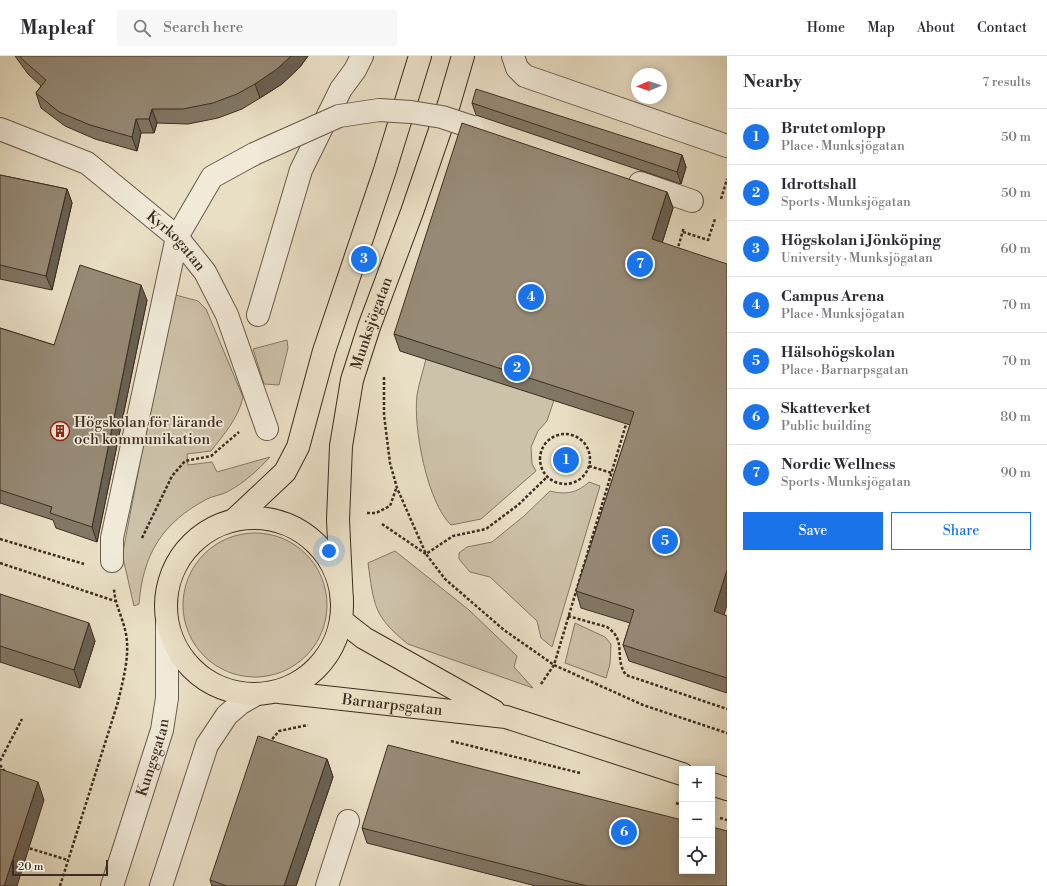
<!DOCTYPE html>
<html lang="en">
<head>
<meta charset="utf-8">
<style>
	body { margin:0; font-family:"Libre Bodoni",serif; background:#f7f7f7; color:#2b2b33 }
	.controls { position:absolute; right:12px; bottom:12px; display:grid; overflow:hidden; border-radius:0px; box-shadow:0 2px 10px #0003 }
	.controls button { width:36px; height:36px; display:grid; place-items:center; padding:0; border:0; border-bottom:1px solid #e1e1e2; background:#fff; color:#2b2b33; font:20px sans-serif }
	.compass { position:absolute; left:631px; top:12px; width:36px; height:36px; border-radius:50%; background:#fff; box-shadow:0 2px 10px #0003; rotate:268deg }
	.scale { position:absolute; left:12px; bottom:10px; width:96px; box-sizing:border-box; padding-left:4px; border:2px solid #3d2d21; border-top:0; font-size:11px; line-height:14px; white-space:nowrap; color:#3d2d21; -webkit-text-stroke:3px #f1ead9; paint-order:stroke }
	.you { position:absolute; left:329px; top:495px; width:14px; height:14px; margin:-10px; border:3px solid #fff; border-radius:50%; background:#1a73e8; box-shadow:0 0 0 6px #1a73e833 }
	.badge { display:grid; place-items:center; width:26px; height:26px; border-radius:50%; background:#1a73e8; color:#fff; font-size:13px; font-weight:700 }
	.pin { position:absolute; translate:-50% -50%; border:2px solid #fff; box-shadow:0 1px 4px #0006 }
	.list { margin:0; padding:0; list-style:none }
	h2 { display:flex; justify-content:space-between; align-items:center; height:52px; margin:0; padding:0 16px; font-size:17px }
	h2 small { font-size:13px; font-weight:400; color:#7c7c81 }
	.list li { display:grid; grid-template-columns:26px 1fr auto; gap:12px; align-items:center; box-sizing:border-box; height:56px; padding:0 16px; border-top:1px solid #e1e1e2 }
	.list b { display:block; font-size:15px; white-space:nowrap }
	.list p { margin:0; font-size:13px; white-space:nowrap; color:#7c7c81 }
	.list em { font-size:13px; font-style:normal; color:#7c7c81 }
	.actions { display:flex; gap:8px; padding:12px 16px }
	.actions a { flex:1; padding:9px 0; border:1px solid #1a73e8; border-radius:0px; text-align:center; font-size:14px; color:#1a73e8 }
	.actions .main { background:#1a73e8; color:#fff }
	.icon { flex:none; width:22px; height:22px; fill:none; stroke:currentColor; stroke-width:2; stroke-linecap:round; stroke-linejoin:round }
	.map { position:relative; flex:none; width:727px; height:830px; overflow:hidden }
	header { display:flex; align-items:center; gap:24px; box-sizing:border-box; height:56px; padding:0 20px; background:#fff; border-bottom:1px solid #e1e1e2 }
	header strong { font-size:19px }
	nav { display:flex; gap:22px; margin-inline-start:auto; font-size:14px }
	.search { width:280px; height:36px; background:#f7f7f7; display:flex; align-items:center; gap:10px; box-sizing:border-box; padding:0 14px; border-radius:0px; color:#7c7c81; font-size:15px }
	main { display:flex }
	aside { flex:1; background:#fff }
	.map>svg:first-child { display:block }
	.green { fill:#ccc1a9; stroke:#847765 }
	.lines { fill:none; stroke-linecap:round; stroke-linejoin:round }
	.minor-casing { stroke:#685a4a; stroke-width:24 }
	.major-casing { stroke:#3d2d21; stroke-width:24 }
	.path { stroke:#3d2d21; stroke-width:2.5; stroke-dasharray:3 2; stroke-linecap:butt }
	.minor { stroke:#f1ead9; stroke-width:22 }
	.major { stroke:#e9dfc5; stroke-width:22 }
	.minor-bridge-casing { stroke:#685a4a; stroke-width:24; stroke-linecap:butt }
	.minor-bridge { stroke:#f1ead9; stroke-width:22 }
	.wall { fill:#817765; stroke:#3d2d21 }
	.shaded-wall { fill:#696153; stroke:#3d2d21 }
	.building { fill:#968a76; stroke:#3d2d21 }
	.labels { text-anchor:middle; stroke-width:3.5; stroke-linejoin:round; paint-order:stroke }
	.street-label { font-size:15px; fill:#3d2d21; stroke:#f1ead9 }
	.poi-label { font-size:15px; fill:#3d2d21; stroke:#f1ead9; text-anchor:start }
</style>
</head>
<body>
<header>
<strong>Mapleaf</strong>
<div class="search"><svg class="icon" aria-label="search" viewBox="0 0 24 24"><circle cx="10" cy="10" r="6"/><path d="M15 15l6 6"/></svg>Search here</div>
<nav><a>Home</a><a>Map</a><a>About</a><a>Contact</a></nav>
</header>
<main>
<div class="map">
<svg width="727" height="830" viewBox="0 0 727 830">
	<rect width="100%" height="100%" fill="#e9dfc5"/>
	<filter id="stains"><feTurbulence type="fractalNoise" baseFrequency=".005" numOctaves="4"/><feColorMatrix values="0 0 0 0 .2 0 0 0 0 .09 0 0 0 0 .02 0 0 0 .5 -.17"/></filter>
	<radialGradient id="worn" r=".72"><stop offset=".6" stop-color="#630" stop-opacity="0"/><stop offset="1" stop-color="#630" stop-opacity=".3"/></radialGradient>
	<path class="green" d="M172 238 198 245 206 253 243 341C238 363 224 378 211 395L187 398 188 409 212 406 217 416 270 401C257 415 244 427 227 436 221 439 213 440 207 443 162 467 143 498 139 548L134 550 123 502V496Z
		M287 284 288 292 279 329 264 328 253 293Z
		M426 303 554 344 547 365 538 375 531 391 532 408 536 415 481 463 451 469C427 446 413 371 417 339 419 327 423 315 426 303Z
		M589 426 600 430 552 591 541 582 537 565 490 521 470 516 459 503V497L467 491 492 486 524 460 550 435C566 439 577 437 589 426Z
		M183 549a72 72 0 1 1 144 0a72 72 0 1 1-144 0Z
		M395 495 469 554 517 600 514 611 533 632 408 588C373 560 374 549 368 507Z
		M575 567 605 581 611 588 610 608 606 622 565 607Z"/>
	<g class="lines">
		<g class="minor-casing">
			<g id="minor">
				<path d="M513 0 517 12 525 20 727 90"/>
				<path id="s1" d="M0 73 87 107 177 181 205 216 227 259 267 373"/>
				<path d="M640 127 692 145"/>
				<path d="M258 259 301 114 341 33 355 14 362 0"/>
				<path d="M112 505V482L177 181 212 121 254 98"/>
				<path id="s2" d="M112 830 162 674 167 642V568"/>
				<path d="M161 830 207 689 227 659 241 647 255 639"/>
				<path d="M327 830 348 765"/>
			</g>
		</g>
		<g class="major-casing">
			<g id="major">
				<circle cx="254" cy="550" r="88"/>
				<path d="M235 463 285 416 298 391 324 295 385 114 420 0"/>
				<path id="s3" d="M342 547 338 464 341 390 352 324 369 271 412 156 449 48 463 0"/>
				<path d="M341 564 364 582 494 655"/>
				<path id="s4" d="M279 636 506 661 682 718"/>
				<path d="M712 728 727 733"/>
			</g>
		</g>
		<path class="path" d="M721 143 727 123
			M683 176 708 184 715 163
			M677 195 684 171
			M384 321V359L390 407 397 432 426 498 445 523 504 574 554 609 643 649 727 677
			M540 403a25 25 0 1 1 50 0a25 25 0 1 1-50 0Z
			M589 410 612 417
			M367 457H376L390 450 396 433
			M382 468 426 498 453 480 486 473 518 449 547 421
			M142 482 172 420 185 405 211 400 239 376
			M0 483 84 508
			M0 507 115 545
			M568 560 607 571C628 585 613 601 626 619L727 653
			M541 628 554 609 627 365
			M451 685 580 717
			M269 687 279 675 308 669
			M0 705 22 663
			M0 709 6 717
			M676 747 682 749
			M720 762 727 764
			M25 791 68 804
			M60 830 118 646C123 624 130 600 126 578 123 562 115 549 114 533"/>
		<use href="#minor" class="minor"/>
		<use href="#major" class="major"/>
		<g class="minor-bridge-casing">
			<path id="minor-bridge" d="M254 98 339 60 379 54 411 56 442 61 472 71"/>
		</g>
		<use href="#minor-bridge" class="minor-bridge"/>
	</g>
	<path class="wall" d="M15 0H308L300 11 282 28 260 42 242 53 218 62 188 68 157 67 154 77H141L137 95 95 83 65 70 41 52 36 37 41 30 28 18Z
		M472 47 682 99 686 111 681 128 476 59Z
		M0 119 67 133 72 147 52 234 0 223Z
		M667 136 673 152 662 187 724 559 727 560V637L629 605 623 589 630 567 581 552 576 535 630 369 400 295 394 278Z
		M147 244 97 486 56 472 53 464 0 447V272L54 289Z
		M0 538 95 585 80 632 0 606Z
		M327 703 333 721 296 830H212L210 824Z
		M362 772 727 830H536L367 787Z"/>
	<path class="shaded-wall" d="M291 0H308L300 11 282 28 260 42 255 28Z
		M152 53 157 67 154 77 149 63Z
		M136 63 141 77 137 95 132 81Z
		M682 99 686 111 681 128 677 116Z
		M67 133 72 147 52 234 46 220Z
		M667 136 673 152 658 200 652 183Z
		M141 229 147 244 97 486 92 471Z
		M727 514V549L720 572 714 555Z
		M89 567 95 585 80 632 74 614Z
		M327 703 333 721 296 830H284Z
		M38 726 44 744 17 830H4Z"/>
	<path class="building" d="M20 0H291L277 13 255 28 237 38 213 47 183 53H152L149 63H136L132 81 90 69 59 56 36 37 46 24 23 4Z
		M476 33 682 99 677 116 472 47Z
		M462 67 667 136 652 183 727 208V514L714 555 727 560V622L623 589 634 554 576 535 634 356 394 278Z
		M0 119 67 133 46 220 0 209Z
		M80 209 141 229 92 471 50 457 52 451 0 434V272L54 289Z
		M0 538 89 567 74 614 0 590Z
		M258 680 327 703 284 830H227L210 824Z
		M388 689 682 764V815H712V771L727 775V830H587L362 772Z
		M0 713 38 726 4 830H0Z"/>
	<defs>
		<g id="building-ring" transform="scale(1)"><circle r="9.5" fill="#f1ead9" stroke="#8f2418" stroke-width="1.5"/><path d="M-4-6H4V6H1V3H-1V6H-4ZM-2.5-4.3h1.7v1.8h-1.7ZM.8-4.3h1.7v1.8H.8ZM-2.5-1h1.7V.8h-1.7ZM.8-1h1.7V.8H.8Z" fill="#8f2418"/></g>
	</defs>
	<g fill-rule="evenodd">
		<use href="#building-ring" x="60" y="375"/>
	</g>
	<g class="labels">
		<g class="street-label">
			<text dy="5" stroke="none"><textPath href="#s1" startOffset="212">Kyrkogatan</textPath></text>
			<text dy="5" stroke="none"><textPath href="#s3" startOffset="284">Munksjögatan</textPath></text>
			<text dy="5" stroke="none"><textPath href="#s4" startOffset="114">Barnarpsgatan</textPath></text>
			<text dy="5" stroke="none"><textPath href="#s2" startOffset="135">Kungsgatan</textPath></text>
		</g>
		<g class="poi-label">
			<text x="74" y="371">Högskolan för lärande<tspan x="74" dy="17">och kommunikation</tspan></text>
		</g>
	</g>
	<rect width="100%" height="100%" filter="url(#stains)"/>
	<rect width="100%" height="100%" fill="url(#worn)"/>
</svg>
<div class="controls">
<button>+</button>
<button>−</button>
<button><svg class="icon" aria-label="locate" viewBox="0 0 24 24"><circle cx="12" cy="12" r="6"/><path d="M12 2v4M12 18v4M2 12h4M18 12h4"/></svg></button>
</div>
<svg class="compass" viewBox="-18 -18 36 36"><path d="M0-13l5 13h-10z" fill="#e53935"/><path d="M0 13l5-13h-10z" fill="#7c7c81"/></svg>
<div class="scale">20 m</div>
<div class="you"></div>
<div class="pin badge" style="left:566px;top:404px">1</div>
<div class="pin badge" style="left:517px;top:312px">2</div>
<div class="pin badge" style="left:364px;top:203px">3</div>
<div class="pin badge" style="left:531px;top:241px">4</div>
<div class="pin badge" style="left:665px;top:485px">5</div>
<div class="pin badge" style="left:624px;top:776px">6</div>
<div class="pin badge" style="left:640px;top:208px">7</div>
</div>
<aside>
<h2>Nearby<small>7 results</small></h2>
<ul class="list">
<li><span class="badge">1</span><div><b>Brutet omlopp</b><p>Place · Munksjögatan</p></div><em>50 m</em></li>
<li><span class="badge">2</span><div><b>Idrottshall</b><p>Sports · Munksjögatan</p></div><em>50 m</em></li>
<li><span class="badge">3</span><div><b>Högskolan i Jönköping</b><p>University · Munksjögatan</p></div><em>60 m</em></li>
<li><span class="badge">4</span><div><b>Campus Arena</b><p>Place · Munksjögatan</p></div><em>70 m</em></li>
<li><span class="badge">5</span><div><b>Hälsohögskolan</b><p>Place · Barnarpsgatan</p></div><em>70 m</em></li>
<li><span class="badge">6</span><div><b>Skatteverket</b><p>Public building</p></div><em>80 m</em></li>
<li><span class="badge">7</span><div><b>Nordic Wellness</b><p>Sports · Munksjögatan</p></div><em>90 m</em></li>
</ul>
<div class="actions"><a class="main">Save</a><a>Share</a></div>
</aside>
</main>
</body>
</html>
